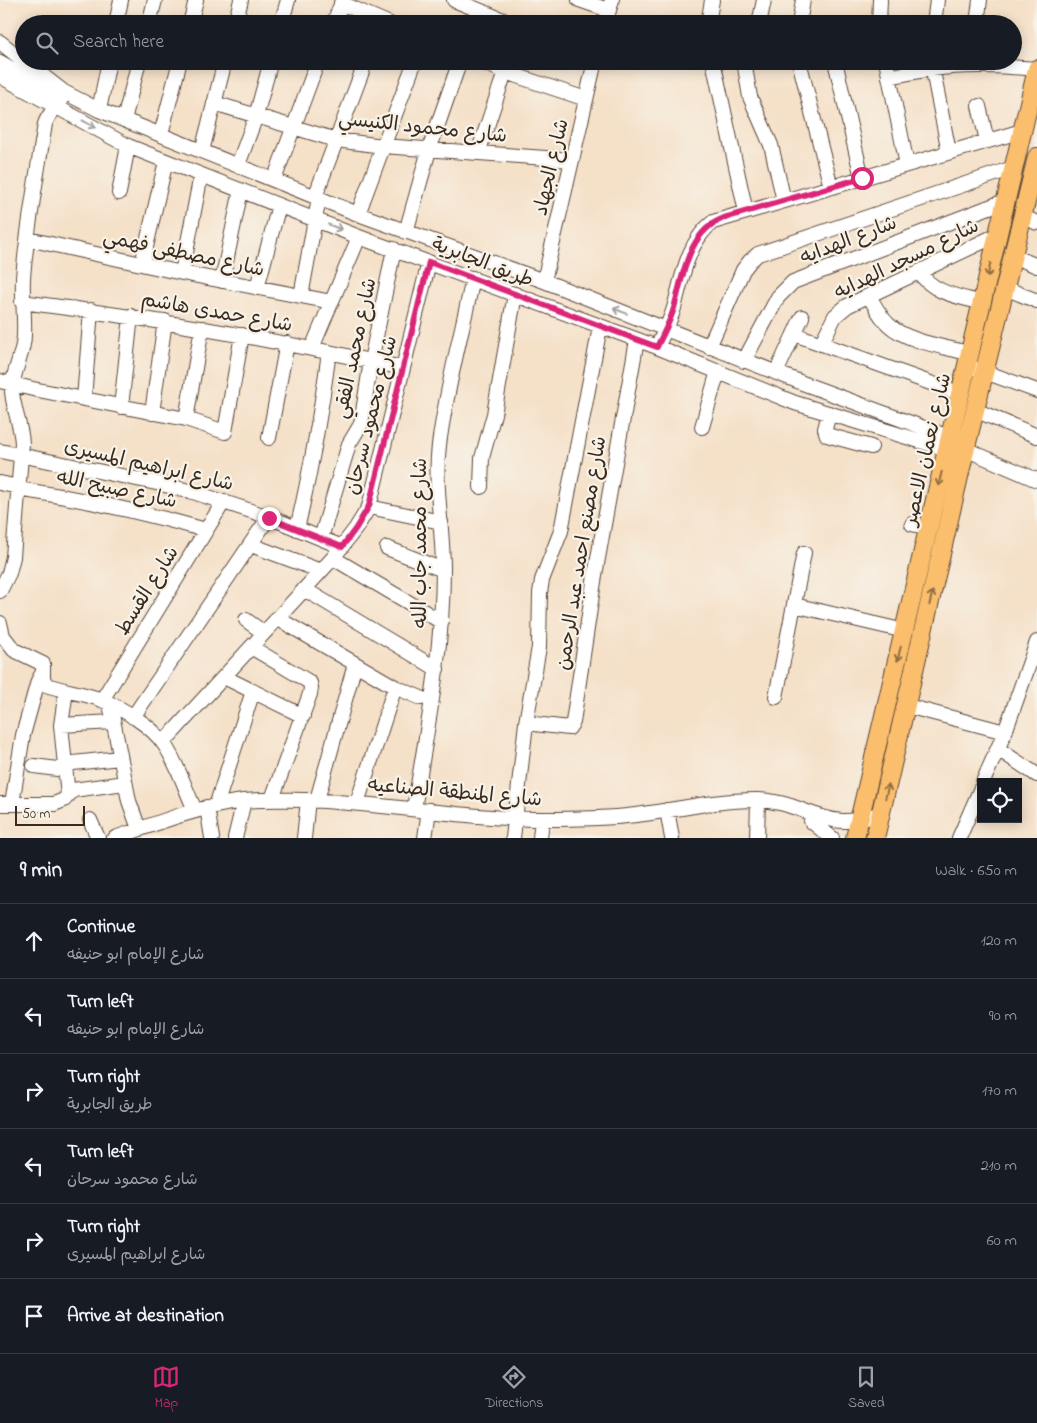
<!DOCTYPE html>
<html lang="en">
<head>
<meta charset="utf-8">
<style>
	body { margin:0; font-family:"Indie Flower","Playpen Sans Arabic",sans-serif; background:#20242c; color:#f1f3f6 }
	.controls { position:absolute; right:15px; bottom:15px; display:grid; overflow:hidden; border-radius:0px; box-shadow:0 2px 12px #0003 }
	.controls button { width:45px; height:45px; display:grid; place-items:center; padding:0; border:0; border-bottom:1px solid #363941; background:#171b24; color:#f1f3f6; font:25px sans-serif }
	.scale { position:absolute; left:15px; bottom:12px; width:70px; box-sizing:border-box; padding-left:5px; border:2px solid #3b2a1e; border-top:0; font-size:14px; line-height:18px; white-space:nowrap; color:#3b2a1e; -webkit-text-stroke:4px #f7f3e8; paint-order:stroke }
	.stop { position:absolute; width:15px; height:15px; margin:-11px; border:4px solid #db2777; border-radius:50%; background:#fff }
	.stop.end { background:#db2777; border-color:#fff; box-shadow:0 1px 5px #0008 }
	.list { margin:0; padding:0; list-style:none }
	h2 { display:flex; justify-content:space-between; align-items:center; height:65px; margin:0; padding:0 20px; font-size:21px }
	h2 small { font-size:16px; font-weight:400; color:#9ea1a6 }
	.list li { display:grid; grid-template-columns:32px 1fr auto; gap:15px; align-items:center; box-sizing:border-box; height:75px; padding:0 20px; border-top:1px solid #363941 }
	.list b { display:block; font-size:19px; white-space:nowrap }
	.list p { margin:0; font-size:16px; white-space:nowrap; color:#9ea1a6 }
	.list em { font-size:16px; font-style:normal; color:#9ea1a6 }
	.icon { flex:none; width:28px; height:28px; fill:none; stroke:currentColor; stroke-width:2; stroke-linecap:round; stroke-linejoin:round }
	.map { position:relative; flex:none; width:1037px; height:838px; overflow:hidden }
	.search { position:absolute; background:#171b24; box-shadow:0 2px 12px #0003; left:15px; right:15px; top:15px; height:55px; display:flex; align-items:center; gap:12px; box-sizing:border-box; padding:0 18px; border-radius:28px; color:#9ea1a6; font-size:19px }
	.sheet { height:515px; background:#171b24 }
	nav { display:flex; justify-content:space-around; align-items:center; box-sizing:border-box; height:70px; border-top:1px solid #363941; background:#171b24; font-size:14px; color:#9ea1a6 }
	nav a { display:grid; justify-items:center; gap:2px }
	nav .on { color:#db2777 }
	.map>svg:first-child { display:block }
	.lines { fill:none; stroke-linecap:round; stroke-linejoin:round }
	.minor-casing { stroke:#574538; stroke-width:16 }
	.major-casing { stroke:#574538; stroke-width:20 }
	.minor { stroke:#fff; stroke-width:14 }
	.major { stroke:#fabe6d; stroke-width:18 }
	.oneway { stroke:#a79f9a }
	.oneway2 { stroke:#916d42 }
	.route { stroke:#db2777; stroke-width:6 }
	.labels { text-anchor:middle; stroke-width:4.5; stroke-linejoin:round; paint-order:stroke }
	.street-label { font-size:20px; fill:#3b2a1e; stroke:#f7f3e8 }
</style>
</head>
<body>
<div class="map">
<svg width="1037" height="838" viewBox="0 0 1037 838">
	<rect width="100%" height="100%" fill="#f7f3e8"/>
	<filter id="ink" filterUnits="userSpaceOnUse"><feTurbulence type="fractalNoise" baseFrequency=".02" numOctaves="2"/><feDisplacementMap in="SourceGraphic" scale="10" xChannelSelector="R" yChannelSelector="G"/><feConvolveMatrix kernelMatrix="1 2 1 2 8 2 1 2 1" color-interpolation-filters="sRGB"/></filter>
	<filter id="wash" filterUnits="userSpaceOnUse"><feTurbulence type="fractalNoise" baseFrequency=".0096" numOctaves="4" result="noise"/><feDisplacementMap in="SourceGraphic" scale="20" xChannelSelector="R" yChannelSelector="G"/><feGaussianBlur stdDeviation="1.12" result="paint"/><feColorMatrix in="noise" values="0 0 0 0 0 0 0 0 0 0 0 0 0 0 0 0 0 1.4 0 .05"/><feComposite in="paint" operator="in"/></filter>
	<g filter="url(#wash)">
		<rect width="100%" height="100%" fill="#f5e0c8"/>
	</g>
	<g filter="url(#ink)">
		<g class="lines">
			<g class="minor-casing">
				<path id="minor" d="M454 0 513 24
					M579 0 608 10
					M341 3 390 24
					M116 24 121 0
					M149 24 155 0
					M190 24 196 0
					M235 24 241 0
					M281 24 288 0
					M333 24 343 0
					M605 24 612 0
					M708 24 712 0
					M759 24 764 0
					M799 24 803 0
					M879 24 880 0
					M934 24 937 0
					M977 24 980 0
					M0 42 24 61
					M24 61 64 92 99 110 358 214 544 281 805 384 957 440
					M480 61 505 72 586 99
					M713 61 746 212
					M744 61 750 97 771 145 784 201
					M799 61 831 187
					M835 61 862 178
					M886 61 907 165
					M931 61 949 152
					M0 62 53 93
					M0 76 128 146 166 161 359 237 657 347 795 403 956 452
					M889 77C903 74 917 71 932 69 967 64 1002 66 1037 69
					M214 103 336 140 383 146 572 160
					M979 106 987 141
					M99 110 109 61
					M124 120 139 61
					M161 134 180 61
					M202 151 225 61
					M478 153 505 72
					M238 165 256 116 271 61
					M274 180 318 61
					M119 193 128 146
					M315 197 366 61
					M358 214 415 61
					M1022 216 1037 223
					M406 232 429 150 460 61
					M28 239 182 273 332 302
					M1013 256 1037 266
					M142 264 166 161
					M919 272C934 294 958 296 982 303
					M182 273 201 175
					M222 281 241 190
					M544 281 595 61
					M257 288 279 205
					M1005 288 1037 301
					M301 296 319 198
					M869 296C875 306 880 317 889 325 907 342 947 347 971 354
					M22 302C151 318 277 340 403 368
					M794 334 961 394
					M821 344 835 316 847 306 997 235
					M657 347C663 334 670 322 674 308 682 279 687 242 713 222L1022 131
					M709 347 743 270 750 261 758 254 1013 168
					M312 348 359 237
					M744 361 778 297 793 282 1005 201
					M977 369 1037 391
					M776 373 802 317
					M0 381 33 389 186 419 225 432 242 335
					M84 399 91 310
					M121 407 131 316
					M975 410 1037 436
					M152 413 165 321
					M829 413 825 429 827 435 871 447
					M186 419 202 328
					M702 427 718 371
					M269 438 287 343
					M965 449 1037 480
					M0 451 161 484 193 492 269 517 342 547
					M0 483 18 487
					M481 487 482 458 494 414 515 294
					M18 489C84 499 142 512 206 530
					M369 507 441 522
					M912 524 929 528
					M297 529C311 470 321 412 329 352
					M321 538 349 444 361 424 371 361 394 249
					M251 545 321 571
					M387 548 443 570
					M333 558 440 621
					M304 589 437 669
					M0 591 9 573 13 557 22 443C21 425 13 408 12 391 12 371 24 355 24 335 25 316 22 298 23 278 27 227 37 175 45 124 48 114 56 109 61 99
					M794 605 905 631
					M277 618 395 687 421 698
					M246 620 264 633
					M0 623 3 636 14 650 43 664V678L46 685C64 691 84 693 102 700 123 709 151 725 164 744 178 764 185 789 195 810
					M251 647 306 680 310 683 311 688 310 694 272 799
					M224 677 303 716
					M66 691 61 725 68 796
					M776 697 804 553
					M102 700 224 501
					M110 704 129 801 139 829
					M907 706 1005 732
					M133 717 269 517
					M526 723 569 728 573 722 595 575 637 340
					M61 725 113 722
					M163 743 333 558 356 528 369 507 429 262
					M998 749 1037 775
					M64 764 120 758
					M34 766 65 770
					M983 782 1005 732 1037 642
					M317 800 355 664
					M357 803 395 687
					M0 804H54L64 800 73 790 125 783
					M12 804 23 735 38 681 43 672
					M216 806 253 691
					M207 807 212 838
					M414 809C427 730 443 650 443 569 443 528 434 486 439 445 446 390 462 332 473 278
					M667 810 672 838
					M90 820 98 838
					M811 821 832 838
					M115 838C157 823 198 807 243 801 264 799 284 800 305 800 385 803 464 819 544 819 572 819 599 819 627 816 669 812 712 800 755 800 806 800 828 838 882 812
					M235 838 244 801
					M304 838 308 800
					M425 838 429 810
					M513 838 526 723 539 647 540 593 542 580 561 531 600 327
					M540 838 542 819
					M757 838 758 800
					M959 838 981 788"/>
			</g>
			<g class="major-casing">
				<path id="major" d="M855 838 1037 69
					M875 838 964 455 1037 157"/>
			</g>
			<use href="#minor" class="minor"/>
			<use href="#major" class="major"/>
		</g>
		<defs><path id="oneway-shaft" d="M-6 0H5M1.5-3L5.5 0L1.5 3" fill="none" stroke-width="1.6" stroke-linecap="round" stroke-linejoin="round" transform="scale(1.25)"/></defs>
		<g class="oneway">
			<use href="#oneway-shaft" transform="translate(89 124) rotate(29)"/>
			<use href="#oneway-shaft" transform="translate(335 227) rotate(21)"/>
			<use href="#oneway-shaft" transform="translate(620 311) rotate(-159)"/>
		</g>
		<g class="oneway2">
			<use href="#oneway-shaft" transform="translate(989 270) rotate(102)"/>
			<use href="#oneway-shaft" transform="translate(940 479) rotate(103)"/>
			<use href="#oneway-shaft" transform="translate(931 598) rotate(-77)"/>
			<use href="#oneway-shaft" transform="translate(899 654) rotate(104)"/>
			<use href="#oneway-shaft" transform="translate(887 791) rotate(-77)"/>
		</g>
	</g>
	<g class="lines" filter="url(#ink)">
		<path class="route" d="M269 518 342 547 356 528 369 506 429 262 657 347C663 334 670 322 674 308 683 276 688 231 724 218L862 178"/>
	</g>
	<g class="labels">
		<g class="street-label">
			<text transform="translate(423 126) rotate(6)" y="7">شارع محمود الكنيسي</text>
			<text transform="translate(550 167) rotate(-77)" y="7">شارع الجهاد</text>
			<text transform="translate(848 239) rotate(-21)" y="7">شارع الهدايه</text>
			<text transform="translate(184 252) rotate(12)" y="7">شارع مصطفى فهمي</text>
			<text transform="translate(906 258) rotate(-26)" y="7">شارع مسجد الهدايه</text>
			<text transform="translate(483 261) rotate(21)" y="7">طريق الجابرية</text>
			<text transform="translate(217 311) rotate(10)" y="7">شارع حمدى هاشم</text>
			<text transform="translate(354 348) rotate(-78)" y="7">شارع محمد الفقي</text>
			<text transform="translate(370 415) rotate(-76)" y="7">شارع محمود سرحان</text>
			<text transform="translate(926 449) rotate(-77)" y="7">شارع نعمان الاعصر</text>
			<text transform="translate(149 464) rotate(13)" y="7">شارع ابراهيم المسيرى</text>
			<text transform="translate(117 488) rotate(12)" y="7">شارع صبيح الله</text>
			<text transform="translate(419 543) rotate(-90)" y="7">شارع محمد جاب الله</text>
			<text transform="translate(580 553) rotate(-81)" y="7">شارع مصنع احمد عبد الرحمن</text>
			<text transform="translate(146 590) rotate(-58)" y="7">شارع القسط</text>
			<text transform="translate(455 791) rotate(5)" y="7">شارع المنطقة الصناعيه</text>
		</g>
	</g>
</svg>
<div class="controls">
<button><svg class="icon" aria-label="locate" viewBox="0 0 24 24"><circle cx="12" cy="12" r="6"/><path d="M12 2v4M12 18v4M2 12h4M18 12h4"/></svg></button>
</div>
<div class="scale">50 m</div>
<div class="stop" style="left:862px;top:178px"></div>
<div class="stop end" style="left:269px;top:518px"></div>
<div class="search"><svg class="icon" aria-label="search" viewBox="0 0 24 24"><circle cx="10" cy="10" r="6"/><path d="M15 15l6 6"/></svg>Search here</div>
</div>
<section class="sheet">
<h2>9 min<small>Walk · 650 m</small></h2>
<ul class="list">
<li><svg class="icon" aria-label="ahead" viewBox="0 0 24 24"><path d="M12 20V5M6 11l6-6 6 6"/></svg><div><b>Continue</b><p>شارع الإمام ابو حنيفه</p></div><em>120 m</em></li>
<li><svg class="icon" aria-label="left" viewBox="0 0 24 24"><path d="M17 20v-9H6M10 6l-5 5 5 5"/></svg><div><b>Turn left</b><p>شارع الإمام ابو حنيفه</p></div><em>90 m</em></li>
<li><svg class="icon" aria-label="right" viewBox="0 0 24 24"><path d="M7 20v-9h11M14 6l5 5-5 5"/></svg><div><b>Turn right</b><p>طريق الجابرية</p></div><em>170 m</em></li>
<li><svg class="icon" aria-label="left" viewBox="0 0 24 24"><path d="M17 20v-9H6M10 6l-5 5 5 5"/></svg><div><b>Turn left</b><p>شارع محمود سرحان</p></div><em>210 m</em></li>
<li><svg class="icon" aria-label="right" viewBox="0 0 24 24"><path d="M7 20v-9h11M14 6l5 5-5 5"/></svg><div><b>Turn right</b><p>شارع ابراهيم المسيرى</p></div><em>60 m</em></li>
<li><svg class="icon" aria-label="arrive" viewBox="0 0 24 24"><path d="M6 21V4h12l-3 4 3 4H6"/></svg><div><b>Arrive at destination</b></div></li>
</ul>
</section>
<nav>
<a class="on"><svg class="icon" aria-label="map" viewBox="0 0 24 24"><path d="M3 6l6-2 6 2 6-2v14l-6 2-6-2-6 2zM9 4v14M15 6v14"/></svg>Map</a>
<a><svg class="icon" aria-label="directions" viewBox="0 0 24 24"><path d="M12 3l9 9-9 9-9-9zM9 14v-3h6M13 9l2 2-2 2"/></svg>Directions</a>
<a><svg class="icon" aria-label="saved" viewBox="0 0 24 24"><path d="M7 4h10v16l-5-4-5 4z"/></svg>Saved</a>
</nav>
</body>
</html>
